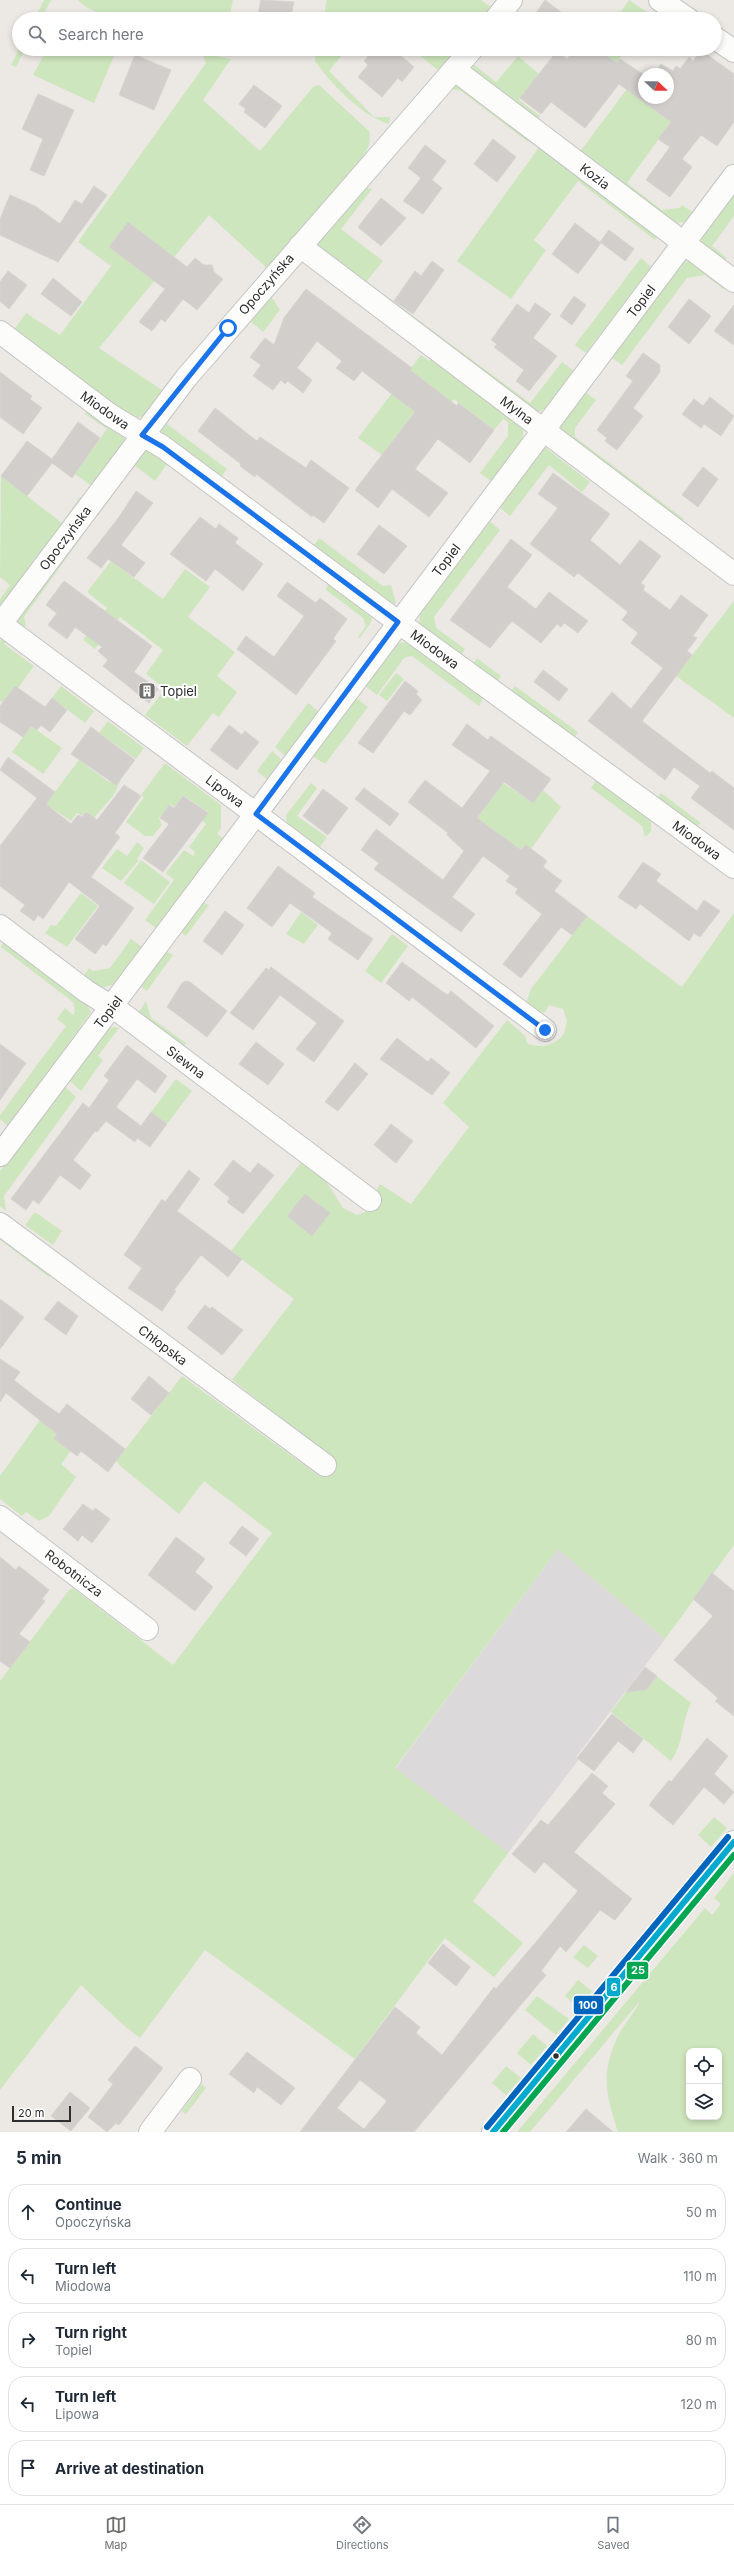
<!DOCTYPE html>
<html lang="en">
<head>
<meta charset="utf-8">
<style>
	body { margin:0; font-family:Inter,sans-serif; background:#f2f2f3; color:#1f2937 }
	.controls { position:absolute; right:12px; bottom:12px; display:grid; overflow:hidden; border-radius:8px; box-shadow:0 2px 6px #0003 }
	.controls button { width:36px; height:36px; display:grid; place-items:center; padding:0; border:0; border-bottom:1px solid #e0e1e3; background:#fff; color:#1f2937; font:20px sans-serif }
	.compass { position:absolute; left:638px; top:68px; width:36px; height:36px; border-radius:50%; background:#fff; box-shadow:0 2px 6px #0003; rotate:112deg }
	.scale { position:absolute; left:12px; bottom:10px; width:59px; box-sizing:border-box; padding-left:4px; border:2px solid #2e2e2e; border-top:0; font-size:11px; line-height:14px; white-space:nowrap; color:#2e2e2e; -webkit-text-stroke:3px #fff; paint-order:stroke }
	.stop { position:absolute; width:12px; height:12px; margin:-9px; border:3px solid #1a73e8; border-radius:50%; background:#fff }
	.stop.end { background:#1a73e8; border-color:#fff; box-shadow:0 1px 4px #0008 }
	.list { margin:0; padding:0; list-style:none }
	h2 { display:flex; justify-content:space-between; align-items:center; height:52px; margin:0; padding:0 16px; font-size:17px }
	h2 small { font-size:13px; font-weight:400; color:#747a83 }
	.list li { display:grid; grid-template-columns:26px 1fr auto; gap:12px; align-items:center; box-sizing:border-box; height:56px; margin:0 8px 8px; padding:0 8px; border:1px solid #e0e1e3; border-radius:16px }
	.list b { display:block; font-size:15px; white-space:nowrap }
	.list p { margin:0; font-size:13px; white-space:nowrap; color:#747a83 }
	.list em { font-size:13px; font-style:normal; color:#747a83 }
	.icon { flex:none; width:22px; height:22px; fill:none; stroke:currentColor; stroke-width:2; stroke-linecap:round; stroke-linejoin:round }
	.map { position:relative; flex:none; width:734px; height:2132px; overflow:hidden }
	.search { position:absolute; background:#fff; box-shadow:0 2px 6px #0003; left:12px; right:12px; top:12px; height:44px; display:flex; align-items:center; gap:10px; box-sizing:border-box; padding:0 14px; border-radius:22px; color:#747a83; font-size:15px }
	.sheet { height:372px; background:#fff }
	nav { display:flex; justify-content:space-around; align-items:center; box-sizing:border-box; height:56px; border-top:1px solid #e0e1e3; background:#fff; font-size:11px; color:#747a83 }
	nav a { display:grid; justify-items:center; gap:2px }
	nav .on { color:#706f6e }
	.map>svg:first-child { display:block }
	.industrial { fill:#dcd9db }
	.green { fill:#cee6be; fill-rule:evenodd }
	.building { fill:#d1cecb; stroke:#d7d4d0; fill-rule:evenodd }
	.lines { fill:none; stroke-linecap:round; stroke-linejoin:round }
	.minor-casing { stroke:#c5c4c5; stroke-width:24 }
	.secondary-casing { stroke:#c5c4c5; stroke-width:24 }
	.minor { stroke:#fcfcfb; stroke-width:22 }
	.secondary { stroke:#fcfcfb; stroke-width:22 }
	.bus-1-casing { stroke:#fff; stroke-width:9 }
	.bus-2-casing { stroke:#fff; stroke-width:9 }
	.bus-3-casing { stroke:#fff; stroke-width:9 }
	.bus-1 { stroke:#00a9ce; stroke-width:6 }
	.bus-2 { stroke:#00a651; stroke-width:6 }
	.bus-3 { stroke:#0065bd; stroke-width:6 }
	.route { stroke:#1a73e8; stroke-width:5 }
	.bus-dot { fill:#2e2e2e; stroke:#fff; stroke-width:1.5 }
	.labels { text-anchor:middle; stroke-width:4; stroke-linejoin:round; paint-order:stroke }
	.street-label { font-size:13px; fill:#2e2e2e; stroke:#fff }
	.poi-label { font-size:13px; fill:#2e2e2e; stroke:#fff; text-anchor:start }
	.line-badge { stroke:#fff; stroke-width:1.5 }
	.badge-label { font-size:11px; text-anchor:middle; font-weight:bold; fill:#fff }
</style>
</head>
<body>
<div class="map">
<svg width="734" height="2132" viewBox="0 0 734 2132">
	<rect width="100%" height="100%" fill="#ece8e4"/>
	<path class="industrial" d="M558 1549 665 1639 576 1757 579 1759 508 1853 395 1769Z"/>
	<path class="green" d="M44 0H51L41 19H35Z
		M78 0H233L229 19C196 19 98 27 78 0Z
		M327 0H481L491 7 497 0H500L485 19H323Z
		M629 0 647 12 643 19H616Z
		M19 49H25L16 67 11 65Z
		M47 49H117L94 103 33 75Z
		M317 49H347L329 71 374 117H390L389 124C362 116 331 84 315 61Z
		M412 49H461L439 71Z
		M481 49H485L473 64 496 82 518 56 539 74 519 100 540 116 538 119 470 67Z
		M596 49H625L617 63Z
		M202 53 231 59 203 100 260 151 313 87 319 85 369 131C374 151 357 160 350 176L269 270 209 215 99 348 162 390 183 365C173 379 149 420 132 420L0 324V321L13 331 26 313 60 335 111 266 78 242 206 63Z
		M456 84 530 138 528 142 461 91 452 89 425 119 426 125 421 119 450 86Z
		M627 89 671 122 627 183 662 210 679 208 682 205 694 213 686 222 676 223 667 220 579 153Z
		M540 146 658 235 655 240 578 181 534 240 546 250 511 299 457 261Z
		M361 187 372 189 341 229 383 261 367 281 375 288 373 291 310 245Z
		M734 190V216L712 246 727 258 723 263 702 246 701 237Z
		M641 258 651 267 586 353 575 345Z
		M682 261 693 262 726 285 723 289 705 275 687 278 622 365 610 356Z
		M385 295 530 403 562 362 574 371 546 408 537 413 382 298Z
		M271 296 280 310 263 332 249 320Z
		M421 355 429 361 434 355 524 428 522 442 492 482 480 473 508 436V422L503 419 494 430 454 399 429 433 410 418 382 455 358 438Z
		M584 391 596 400 575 428V437L684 519 680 525 561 431V423Z
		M88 410 125 438 124 445 93 487 75 474 107 429 85 414Z
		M167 420V424L227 469 219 479 160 433 159 429Z
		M143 447 169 461 155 481 134 465 98 516 94 513Z
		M546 448 590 482 582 492 549 465 510 516 498 506 543 449Z
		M1 476 62 523 80 497 84 499 0 613V599L10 585 0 577Z
		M488 520 500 530 434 617 436 628 465 649 459 658 419 625 420 615 426 602Z
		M78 535 81 538 24 617 26 626 24 627 19 623 16 627 15 621Z
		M319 538 383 586 391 585 396 603 391 604 312 548Z
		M111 561 163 599 185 569 210 587 188 617 235 652 217 676 237 692 219 717 213 713 187 746 145 715 165 689 146 674 163 650 120 617 95 649 83 640 107 608 87 592Z
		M329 584 372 618 371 622 360 638 358 637 366 626 363 618 325 589Z
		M734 601V718L676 676Z
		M3 638 7 639 4 644 34 666 18 688 15 686 3 703 0 701V641Z
		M403 642 413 645 484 696 479 706 412 656 404 658 377 695 364 685 395 644Z
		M477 658 501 676 495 685 471 668Z
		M396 673 404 679 387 701 379 695Z
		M61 686 94 711 85 723 52 698Z
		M515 686 578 732 572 741 509 695Z
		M355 697 368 707 325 764 311 755Z
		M308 703 319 712 285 756 275 747Z
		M108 721 144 748 136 759 108 739 87 766 109 782 121 780 113 796 94 818 86 811 82 816 77 813 71 821 46 804Z
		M31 726 62 748 43 774 12 752Z
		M272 751 282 760 267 779 257 771Z
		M165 763 221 805V828L217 834 223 838 156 928 145 920 174 880 166 873 184 850 193 856 195 852 189 847 206 824 202 821 208 812 183 795 174 807 170 804 159 818 162 825 153 836H145L126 822 144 797 141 795Z
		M596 780 651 821V831L645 837 642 826 591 788Z
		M311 783 317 788 297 816 327 837 320 847 287 823 286 815Z
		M503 783 533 803 543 790 561 807 531 849 526 845 521 850 477 819Z
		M661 793 701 823 695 827 654 803Z
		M137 842 144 848 137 859 139 860 121 881 102 868 117 849 127 856Z
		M141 860 170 882 154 904 124 883Z
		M81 893 98 906 67 947 45 933 51 925 56 926Z
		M202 902 209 905 186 936 180 931Z
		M301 912 318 925 304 944 286 934Z
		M734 913V1545L665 1639 558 1549 395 1768 508 1853 473 1901 523 1943 494 1977 445 1938 355 2059 205 1950 140 2038 122 2024 81 1985 0 2090V1681L69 1590 73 1588 173 1665 272 1533 204 1481 179 1514 118 1464 117 1460 182 1376 319 1476 332 1458 232 1380 294 1299 231 1251 304 1159 324 1178 343 1208 357 1215C378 1209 370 1199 380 1184L411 1204 469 1127 443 1103 507 1020 525 1036 528 1044C544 1048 553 1046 564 1034L567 1021 563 1009 549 1005 545 1012 539 1013 525 1006 531 989 587 916 682 987Z
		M392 934 408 946 381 983 365 971Z
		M131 939 142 947 117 980 112 985 101 988 83 977 89 968 93 971 110 968Z
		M4 942 87 1004 91 1012 9 1127 0 1119V1115L66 1026 57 1019 65 1008 73 1015 75 1012 73 1002 1 947Z
		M166 951 173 955 147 991 140 986Z
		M146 1001 151 1018 186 1043 182 1050 137 1015Z
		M113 1027 119 1028 98 1056 103 1060 81 1091 69 1080 106 1031Z
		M176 1079 192 1091 167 1124 151 1112Z
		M64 1086 76 1097 4 1196 6 1211 0 1206V1171Z
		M35 1212 62 1231 53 1245 25 1225Z
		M0 1237 50 1276 49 1277 0 1240Z
		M40 1420 57 1434 54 1439 74 1447 61 1464 76 1477 49 1516 39 1521 26 1512 22 1516 0 1499V1476Z
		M645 1667 691 1703C681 1723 684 1743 671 1761L611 1712Z
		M714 1817 727 1828 711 1847 698 1835Z
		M734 1873V2132H618C605 2091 600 2073 620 2032 626 2022 635 2012 640 2001L530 2132H517L705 1908 712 1915 721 1904 714 1898ZM689 2051H719V2117H689Z
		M584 1945 598 1956 588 1968 573 1957Z
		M578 1980 592 1991 579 2008 565 1996Z
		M537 1996 569 2019 556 2035 525 2010Z
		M533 2034 547 2046 531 2065 517 2053Z
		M506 2066 521 2078 506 2095 492 2083Z
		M202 2084 206 2088 186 2114 182 2111Z"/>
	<path class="building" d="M261 0 294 2 290 19H257Z
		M545 0 570 19H532Z
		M374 49H393L414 67 402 82 398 78 382 97 358 77 368 65 364 61Z
		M575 49H596L617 63 620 59 644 75V98H668V74H654L661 64 673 71 676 66 680 69 689 57 693 61 701 50 734 74V122L717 146 701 135 682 159 692 167 670 197 646 180 670 147 658 139 671 122 619 84 585 128 551 102 541 114 520 98 557 51 567 59Z
		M135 55 171 70 154 110 119 95Z
		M254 85 282 106 265 128 244 112 246 109 239 104Z
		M38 94 74 110 44 176 30 170 43 139 22 129Z
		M493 139 516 157 497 182 474 164Z
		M425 145 446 161 432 180 442 188 423 214 403 201 421 178 408 168Z
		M94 186 107 195 58 262 0 235V219L10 195 35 206 60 224 75 200 82 204Z
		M381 198 406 218 381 246 358 227Z
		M128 222 187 267 195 258 204 265H212L214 272 223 279 197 310 183 299 165 322 161 319 152 331 139 322 165 289 109 247Z
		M575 223 601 243 578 274 552 254Z
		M609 230 634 249 625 261 600 242Z
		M432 261 444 270 413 314 394 301 415 271 421 276Z
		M8 271 27 285 9 309 0 301V282Z
		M53 278 82 302 71 316 41 294Z
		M306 289 412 368 410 370 457 406 458 403 494 430 470 463 438 439 415 469 448 493 429 517 392 489 378 508 355 490 415 412 362 371 354 381 336 368 342 361 317 341 297 368 312 380 303 393 288 381 285 384 281 380 273 390 253 376 261 365 250 357 265 338 274 345 284 318Z
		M574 296 586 305 572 325 560 316Z
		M689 299 711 316 689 344 668 327Z
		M535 303 551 314 533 338 557 356 529 391 516 381 524 370 494 347 497 344 491 340 517 304 529 313Z
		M734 305V345L714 331Z
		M643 353 660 365V372L633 408 643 416 617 450 605 441 607 438 597 430 633 381 626 376Z
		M0 372 32 396 30 399 42 408 23 434 0 417Z
		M710 397 734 416 721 436 704 424 701 428 682 414 694 399 703 406Z
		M215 408 257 441 260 437 306 468 311 460 349 488 324 523 313 515 312 517 256 474 255 477 240 466 241 464 198 431Z
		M78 422 100 438 72 478 52 463 27 496 1 476 27 441 52 459Z
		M703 467 718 479 698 507 682 495Z
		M553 473 610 514 590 540 620 565 640 540 661 556 641 583 645 586 643 590 670 610 681 595 708 615 693 636 697 638 687 651 692 655 642 721 710 773 712 771 734 788V830L691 798 700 786 674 767 665 780 588 721 612 692 631 709 663 668 631 643 638 633 622 620 628 612 578 573 574 577 530 544 558 508 538 494Z
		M136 491 153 503 121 545 145 563 134 577 108 559 101 568 87 558 119 517Z
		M200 517 216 529 219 524 238 538 235 543 263 564 243 591 215 569 206 581 170 554Z
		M379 525 407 546 384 574 357 554Z
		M511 539 532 555 507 587 536 609 549 592 588 621 578 633 564 623 561 627 557 624 541 643 512 621 490 648 450 620Z
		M64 581 152 646 134 672 158 689 149 703 103 666 108 660 98 651 102 647 75 627 67 639 48 625 57 613 46 605Z
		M287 582 316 603 320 598 347 619 333 639 336 641 296 695 237 649 246 636 274 657 304 616 277 596Z
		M543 670 568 689 559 701 534 682Z
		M405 681 418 691 416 694 422 700 410 715 404 711 373 753 358 743Z
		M15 686 45 707 52 698 67 710 50 732 41 725 37 730 31 726 23 737 0 722V706Z
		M467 724 488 740 491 736 551 779 533 803 504 782 477 818 521 850 526 845 547 861 543 867 562 881 554 891 587 916 572 935 561 927 521 978 503 964 542 914 515 893 518 889 506 881 510 876 483 856 452 897 475 914 461 932 374 869 379 863 361 850 376 829 443 880 464 851 447 835 448 833 408 802 425 780 462 808 490 771 452 745Z
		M229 725 242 735 245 731 259 742 237 770 210 750Z
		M91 727 135 760 116 785 71 754Z
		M8 757 55 792 46 804 71 824 78 815 82 817 86 812 97 820 124 785 141 796 115 833 120 837 91 877 134 908 106 946 103 944 95 954 75 939 100 906 69 882 43 919 38 915 34 921 20 911 25 905 0 886V846L37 798 0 770Z
		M364 788 399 814 390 826 355 799Z
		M323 789 348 808 328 835 303 816Z
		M183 796 208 813 163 872 143 858 169 824 160 818 169 805 174 808Z
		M643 862 661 874 656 881 697 911 704 900 720 911 700 937 694 933 689 941 640 904 636 909 618 897Z
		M278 866 315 893 312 897 373 939 358 960 328 939 332 933 290 903 272 927 247 908Z
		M225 911 244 925 222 955 203 941Z
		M402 962 443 992 448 995 451 991 494 1026 476 1048 412 997 409 1001 386 983Z
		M271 967 344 1021 314 1062 296 1049 317 1023 280 995 253 1030 230 1013 266 968 269 970Z
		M186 981 190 982 227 1011 207 1037 167 1007 182 983Z
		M397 1038 428 1062 431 1058 450 1073 432 1095 380 1059Z
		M256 1042 284 1064 268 1085 239 1064Z
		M0 1044 26 1063 0 1100Z
		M127 1045 167 1076 155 1093 137 1079 116 1107 141 1126 151 1112 167 1124 150 1147 137 1138 135 1142 106 1121 97 1132 95 1131 73 1160 91 1175 80 1190 60 1175 39 1204 33 1200 26 1210 11 1199 83 1103 89 1108 109 1080 104 1076Z
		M355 1063 368 1074 338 1111 325 1102Z
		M391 1124 413 1141 396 1163 374 1145Z
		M233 1160 250 1173 258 1163 274 1175 243 1214 227 1202 230 1198 214 1185Z
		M189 1170 200 1179 177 1211 242 1259 228 1277 201 1255 174 1290 176 1291 162 1311 128 1288 142 1268 124 1255 162 1199 165 1202Z
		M305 1194 330 1213 312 1236 287 1216Z
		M0 1299 24 1317 0 1349Z
		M58 1301 78 1316 66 1335 44 1319Z
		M205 1305 210 1309 212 1307 243 1330 222 1355 187 1328Z
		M0 1359 20 1372 14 1380 37 1398 59 1414 67 1404 125 1449 108 1472 81 1451 77 1456 54 1439 57 1434 6 1393 0 1402Z
		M149 1376 169 1393 151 1415 131 1399Z
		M83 1504 93 1511 95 1508 110 1519 92 1543 82 1535 78 1541 63 1529Z
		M242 1526 259 1539 246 1556 229 1543Z
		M176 1537 205 1559 195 1572 213 1587 195 1611 148 1575Z
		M0 1557 16 1570 19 1566 49 1590 42 1599 45 1601 19 1634 30 1642 10 1668 0 1661Z
		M712 1573 734 1591V1716L715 1701 718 1698 674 1660 713 1616 693 1599Z
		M645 1667 657 1676 646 1690 626 1692Z
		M612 1714 643 1739 633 1753 618 1741 594 1771 577 1758Z
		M707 1738 728 1756 714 1774 734 1792 724 1804 704 1787 673 1825 649 1805 669 1780 671 1782Z
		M592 1773 608 1786 602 1793 615 1804 574 1852 632 1899 615 1920 600 1910 566 1952 560 1946 541 1971 546 1975 414 2132H300L395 2007 420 2027 416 2033 442 2055 494 1987 496 1989 541 1936 578 1891 544 1862 535 1873 512 1854 541 1820 548 1825ZM360 2080 387 2101 364 2129 337 2108Z
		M443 1944 470 1967 456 1986 428 1963Z
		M135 2046 163 2068 119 2125 116 2123 107 2132 88 2117 113 2084 108 2080Z
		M247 2052 295 2088 281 2105 257 2087 254 2093 229 2074Z
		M70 2092 90 2108 71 2131 51 2116Z
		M586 2109 613 2132H566Z"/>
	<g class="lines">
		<g class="minor-casing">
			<path id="minor" d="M660 0 688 19
				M496 19 511 0
				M715 38 734 51
				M455 70 734 281
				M300 246 734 574
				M0 332 110 415 163 447 398 622 734 867
				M1 624 545 1030
				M0 625 186 378 472 49
				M0 926 86 991 120 1012 370 1200
				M0 1155 734 176
				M0 1224 325 1465
				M0 1517 147 1629
				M150 2132 190 2079"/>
		</g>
		<g class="secondary-casing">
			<path id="secondary" d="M493 2132 734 1842"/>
		</g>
		<use href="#minor" class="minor"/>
		<use href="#secondary" class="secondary"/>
		<g class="bus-1-casing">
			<path id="bus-1" d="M493 2132 734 1842"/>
		</g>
		<g class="bus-2-casing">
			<path id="bus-2" d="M503 2132 734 1855"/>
		</g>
		<g class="bus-3-casing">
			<path id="bus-3" d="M487 2127 728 1837"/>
		</g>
		<use href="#bus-1" class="bus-1"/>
		<use href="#bus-2" class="bus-2"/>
		<use href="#bus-3" class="bus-3"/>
	</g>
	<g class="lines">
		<path class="route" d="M228 328 142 435 163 447 398 622 256 814 545 1030"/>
	</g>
	<defs>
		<g id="building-square" transform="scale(0.9)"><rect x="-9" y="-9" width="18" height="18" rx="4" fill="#706f6e" stroke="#fff"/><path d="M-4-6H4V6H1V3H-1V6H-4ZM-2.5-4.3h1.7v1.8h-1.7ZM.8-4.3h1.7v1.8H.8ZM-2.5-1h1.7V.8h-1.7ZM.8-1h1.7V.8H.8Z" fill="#fff"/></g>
	</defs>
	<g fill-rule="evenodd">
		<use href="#building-square" x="147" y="691"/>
	</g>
	<circle class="bus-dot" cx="556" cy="2056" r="3.5"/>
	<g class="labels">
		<g class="street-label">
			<text transform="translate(595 176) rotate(37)" y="5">Kozia</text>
			<text transform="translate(266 284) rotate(-49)" y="5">Opoczyńska</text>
			<text transform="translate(641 301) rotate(-53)" y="5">Topiel</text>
			<text transform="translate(105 410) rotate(35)" y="5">Miodowa</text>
			<text transform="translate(517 410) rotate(37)" y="5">Mylna</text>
			<text transform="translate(65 538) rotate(-53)" y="5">Opoczyńska</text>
			<text transform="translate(446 560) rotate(-53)" y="5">Topiel</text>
			<text transform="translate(435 649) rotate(36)" y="5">Miodowa</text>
			<text transform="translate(225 791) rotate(37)" y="5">Lipowa</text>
			<text transform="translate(697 840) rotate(36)" y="5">Miodowa</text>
			<text transform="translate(108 1012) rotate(-53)" y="5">Topiel</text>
			<text transform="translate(186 1062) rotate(37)" y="5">Siewna</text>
			<text transform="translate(163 1345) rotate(37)" y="5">Chłopska</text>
			<text transform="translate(74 1573) rotate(37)" y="5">Robotnicza</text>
		</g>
		<g class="poi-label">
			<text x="160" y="696">Topiel</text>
		</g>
	</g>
	<g class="line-badge">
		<rect x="626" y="1961" width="23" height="19" rx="4" fill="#00a651"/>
		<rect x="606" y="1977" width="15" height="20" rx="4" fill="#00a9ce"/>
		<rect x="573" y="1995" width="31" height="20" rx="4" fill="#0065bd"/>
	</g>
	<g class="badge-label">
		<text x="638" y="1974">25</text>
		<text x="614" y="1991">6</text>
		<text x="588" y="2009">100</text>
	</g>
</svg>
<div class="controls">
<button><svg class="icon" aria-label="locate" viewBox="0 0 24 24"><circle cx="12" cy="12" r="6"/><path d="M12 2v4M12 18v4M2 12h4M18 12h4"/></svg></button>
<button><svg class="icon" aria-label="layers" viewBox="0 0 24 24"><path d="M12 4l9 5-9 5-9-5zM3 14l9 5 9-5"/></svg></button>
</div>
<svg class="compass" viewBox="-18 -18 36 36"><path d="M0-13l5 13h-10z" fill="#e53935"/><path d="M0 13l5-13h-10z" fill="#747a83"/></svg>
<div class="scale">20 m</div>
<div class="stop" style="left:228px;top:328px"></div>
<div class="stop end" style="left:545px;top:1030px"></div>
<div class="search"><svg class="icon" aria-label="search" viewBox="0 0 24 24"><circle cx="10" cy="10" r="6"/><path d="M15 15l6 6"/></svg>Search here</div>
</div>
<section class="sheet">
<h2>5 min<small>Walk · 360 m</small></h2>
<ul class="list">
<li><svg class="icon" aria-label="ahead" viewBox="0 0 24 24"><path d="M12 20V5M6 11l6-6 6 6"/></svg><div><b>Continue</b><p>Opoczyńska</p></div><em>50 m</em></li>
<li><svg class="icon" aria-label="left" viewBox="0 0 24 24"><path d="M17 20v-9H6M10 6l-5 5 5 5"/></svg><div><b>Turn left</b><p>Miodowa</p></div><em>110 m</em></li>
<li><svg class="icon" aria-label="right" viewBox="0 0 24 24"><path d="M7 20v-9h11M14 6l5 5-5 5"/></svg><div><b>Turn right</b><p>Topiel</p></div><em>80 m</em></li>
<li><svg class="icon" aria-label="left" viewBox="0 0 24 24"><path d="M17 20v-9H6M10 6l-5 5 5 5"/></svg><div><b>Turn left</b><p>Lipowa</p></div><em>120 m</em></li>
<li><svg class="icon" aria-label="arrive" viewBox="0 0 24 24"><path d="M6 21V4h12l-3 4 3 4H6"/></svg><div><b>Arrive at destination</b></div></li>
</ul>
</section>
<nav>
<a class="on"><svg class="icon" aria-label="map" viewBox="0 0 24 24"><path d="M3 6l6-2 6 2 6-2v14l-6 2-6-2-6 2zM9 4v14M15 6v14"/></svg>Map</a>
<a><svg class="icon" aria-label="directions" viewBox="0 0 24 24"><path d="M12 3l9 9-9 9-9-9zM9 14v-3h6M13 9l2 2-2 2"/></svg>Directions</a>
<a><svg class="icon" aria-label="saved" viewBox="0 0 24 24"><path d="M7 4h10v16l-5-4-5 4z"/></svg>Saved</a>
</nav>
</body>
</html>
